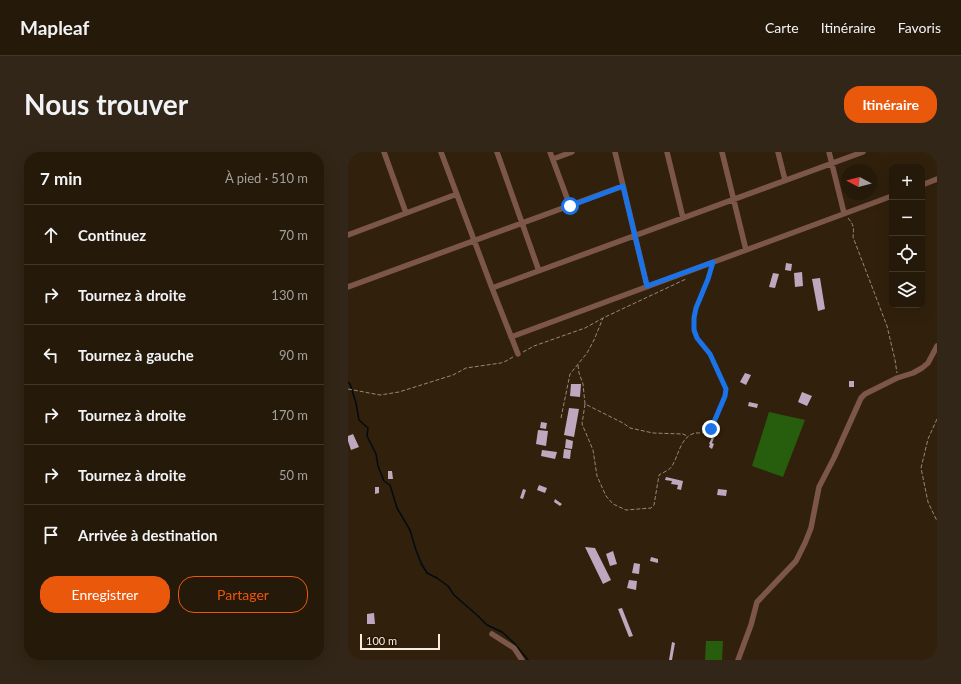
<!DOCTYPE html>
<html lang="fr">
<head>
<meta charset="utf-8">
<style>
	body { margin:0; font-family:Lato,sans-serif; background:#312617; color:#f1f3f6 }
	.controls { position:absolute; right:12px; top:12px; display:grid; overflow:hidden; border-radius:8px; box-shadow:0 4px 16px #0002 }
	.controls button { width:36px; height:36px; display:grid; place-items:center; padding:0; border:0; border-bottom:1px solid #42382a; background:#251909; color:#f1f3f6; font:20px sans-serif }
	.compass { position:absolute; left:493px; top:12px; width:36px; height:36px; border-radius:50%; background:#251909; box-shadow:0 4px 16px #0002; rotate:277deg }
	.scale { position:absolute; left:12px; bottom:10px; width:80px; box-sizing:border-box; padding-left:4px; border:2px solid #f7ece0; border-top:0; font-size:11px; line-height:14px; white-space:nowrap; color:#f7ece0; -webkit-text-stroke:3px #271704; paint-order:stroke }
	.stop { position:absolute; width:12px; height:12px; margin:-9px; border:3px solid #1a73e8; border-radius:50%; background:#fff }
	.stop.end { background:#1a73e8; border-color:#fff; box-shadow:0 1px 4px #0008 }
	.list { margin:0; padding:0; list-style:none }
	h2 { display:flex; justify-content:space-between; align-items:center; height:52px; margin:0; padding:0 16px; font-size:17px }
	h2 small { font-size:13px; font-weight:400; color:#a3a09c }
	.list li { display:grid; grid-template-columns:26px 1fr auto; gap:12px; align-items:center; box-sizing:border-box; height:60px; padding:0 16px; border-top:1px solid #42382a }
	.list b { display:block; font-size:15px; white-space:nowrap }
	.list em { font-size:13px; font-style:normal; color:#a3a09c }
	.actions { display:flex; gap:8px; padding:12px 16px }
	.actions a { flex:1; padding:9px 0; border:1px solid #ea580c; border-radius:16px; text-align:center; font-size:14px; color:#ea580c }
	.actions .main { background:#ea580c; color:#fff }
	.icon { flex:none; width:22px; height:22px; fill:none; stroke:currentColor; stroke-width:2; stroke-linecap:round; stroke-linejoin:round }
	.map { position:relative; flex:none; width:589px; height:508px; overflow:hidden; border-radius:16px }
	header { display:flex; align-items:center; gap:24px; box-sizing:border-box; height:56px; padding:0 20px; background:#251909; border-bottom:1px solid #42382a }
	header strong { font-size:19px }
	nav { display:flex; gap:22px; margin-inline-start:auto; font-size:14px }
	.intro { display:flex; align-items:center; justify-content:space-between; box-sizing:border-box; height:96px; padding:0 24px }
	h1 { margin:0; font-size:28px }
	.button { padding:10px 18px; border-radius:16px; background:#ea580c; color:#fff; font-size:14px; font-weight:700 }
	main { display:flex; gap:24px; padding:0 24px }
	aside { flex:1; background:#251909; border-radius:16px; box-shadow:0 4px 16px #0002 }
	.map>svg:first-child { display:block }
	.forest { fill:#265e0e }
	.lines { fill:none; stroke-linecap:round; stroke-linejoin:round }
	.stream { stroke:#010b11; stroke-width:1.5 }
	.building { fill:#bea8c0 }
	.path { stroke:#968978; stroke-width:1; stroke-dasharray:4 2; stroke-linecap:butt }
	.minor { stroke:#7c5649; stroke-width:5.5 }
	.route { stroke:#1a73e8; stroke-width:5 }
</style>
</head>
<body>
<header>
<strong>Mapleaf</strong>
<nav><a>Carte</a><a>Itinéraire</a><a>Favoris</a></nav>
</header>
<div class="intro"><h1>Nous trouver</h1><a class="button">Itinéraire</a></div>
<main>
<aside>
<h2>7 min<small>À pied · 510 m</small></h2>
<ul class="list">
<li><svg class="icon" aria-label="ahead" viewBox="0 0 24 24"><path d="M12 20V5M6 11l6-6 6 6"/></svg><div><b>Continuez</b></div><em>70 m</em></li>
<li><svg class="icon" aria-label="right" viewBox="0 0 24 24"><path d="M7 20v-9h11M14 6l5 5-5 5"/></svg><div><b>Tournez à droite</b></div><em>130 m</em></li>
<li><svg class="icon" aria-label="left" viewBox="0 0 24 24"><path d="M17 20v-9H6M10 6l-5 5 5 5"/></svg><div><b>Tournez à gauche</b></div><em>90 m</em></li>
<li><svg class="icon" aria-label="right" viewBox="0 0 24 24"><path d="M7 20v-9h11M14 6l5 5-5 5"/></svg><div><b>Tournez à droite</b></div><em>170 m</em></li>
<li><svg class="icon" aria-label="right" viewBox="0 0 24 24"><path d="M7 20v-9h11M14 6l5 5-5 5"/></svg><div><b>Tournez à droite</b></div><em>50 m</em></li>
<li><svg class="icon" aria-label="arrive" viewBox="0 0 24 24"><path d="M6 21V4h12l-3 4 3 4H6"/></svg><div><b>Arrivée à destination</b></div></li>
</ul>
<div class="actions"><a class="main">Enregistrer</a><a>Partager</a></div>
</aside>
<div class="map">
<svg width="589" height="508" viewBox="0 0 589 508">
	<rect width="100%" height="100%" fill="#31210c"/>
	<path class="forest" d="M421 260 457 268 435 325 404 314Z
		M358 489H375L374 508H357Z"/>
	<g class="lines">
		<path class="stream" d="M0 230 2 232 8 251 11 268 20 276 19 284 28 302 30 314 36 329 42 333 49 356 62 378 68 398 73 411 79 421 89 426 100 434 106 443 130 464 139 473 154 480 166 491 180 508"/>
	</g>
	<path class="building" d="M438 111 444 112 443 119 437 118Z
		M454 120 455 134 447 135 446 121Z
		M425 121 431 122 427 136 421 135Z
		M472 126 477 157 470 159 464 127Z
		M397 221 403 223 398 233 392 230Z
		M501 229H506V235H501Z
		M223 232H233L232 245 222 244Z
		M454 240 464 244 459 254 450 250Z
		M401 250 410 252 409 256 400 254Z
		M221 256 231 257 226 285 216 283Z
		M193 270 199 271 198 277 192 276Z
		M190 278 200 279 198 294 188 292Z
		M5 282 11 295 3 298 0 289V284Z
		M364 285 366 286 364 291 366 292 364 297 361 295 362 292H361Z
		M218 287 225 289 224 297 217 296Z
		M216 297 223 298 222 307 215 306Z
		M194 298 209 300 207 307 193 304Z
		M40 319H44L45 327H40Z
		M318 325 335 329 333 338 329 337 330 333 323 332 324 329 317 328Z
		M191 333 199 336 197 341 189 338Z
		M27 335H31V341L27 342Z
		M175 337 178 338 175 347 172 346Z
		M370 337 379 338 378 344 369 343Z
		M207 347 214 352 212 354 206 350Z
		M237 395 247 396 263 428 255 432Z
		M265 399 269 412 262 414 258 402Z
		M303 405 310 407V411L302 409Z
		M286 411 292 412 291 422 284 421Z
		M281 428 289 429 288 438 279 436Z
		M274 456 285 484 281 485 270 457Z
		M26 461 27 472H19V462Z
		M324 490 327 491 324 508H321Z"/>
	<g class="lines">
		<path class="path" d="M500 66C506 73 506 76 505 85L539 174 547 208 549 221
			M175 200 186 194 237 176 255 166 338 127
			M230 213 231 221 235 232 237 252 275 271 282 276 305 281 335 282 339 284
			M0 237 32 243 51 240 105 223 118 216 153 211 158 209 165 205
			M237 252 234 272 245 298 249 324 258 344 265 352 278 358 303 356 306 353 311 323C315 320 321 319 324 314 331 303 332 285 347 281 351 281 356 281 360 280L363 277 377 244 378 237 362 202 349 186 346 178V166L348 156 363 118
			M213 266 222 222 239 201 246 188 255 166
			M589 267 580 287 573 316 580 350 589 369"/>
		<path class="minor" d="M36 0 58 61
			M93 0 144 136 170 202
			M149 0 191 119
			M202 0 222 54
			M267 0 299 134
			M319 0 335 66
			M374 0 398 98
			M430 0 437 28
			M481 0 496 61
			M0 2 3 0
			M205 7 224 0
			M574 33 589 27
			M0 83 109 42
			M0 135 275 34
			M144 136 515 0
			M163 185 544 44
			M144 482 166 496 174 508
			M390 508 403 473 409 450 448 409 457 391 463 376 471 335 486 306 513 246 517 242 549 226 565 221 574 216 580 211 589 194"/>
	</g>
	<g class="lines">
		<path class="route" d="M222 54 275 34 299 134 365 110 360 127 348 156 346 166V178L349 186 362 202 378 237 377 244 363 277"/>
	</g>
</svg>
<div class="controls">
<button>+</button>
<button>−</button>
<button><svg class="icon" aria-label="locate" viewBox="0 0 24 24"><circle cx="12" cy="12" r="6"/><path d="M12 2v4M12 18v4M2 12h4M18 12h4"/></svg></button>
<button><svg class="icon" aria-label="layers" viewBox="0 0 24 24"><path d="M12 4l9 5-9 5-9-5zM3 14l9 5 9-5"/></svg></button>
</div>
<svg class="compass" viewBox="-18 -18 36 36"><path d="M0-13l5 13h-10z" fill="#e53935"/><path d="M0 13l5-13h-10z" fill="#a3a09c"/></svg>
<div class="scale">100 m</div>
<div class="stop" style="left:222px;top:54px"></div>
<div class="stop end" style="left:363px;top:277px"></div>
</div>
</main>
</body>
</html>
